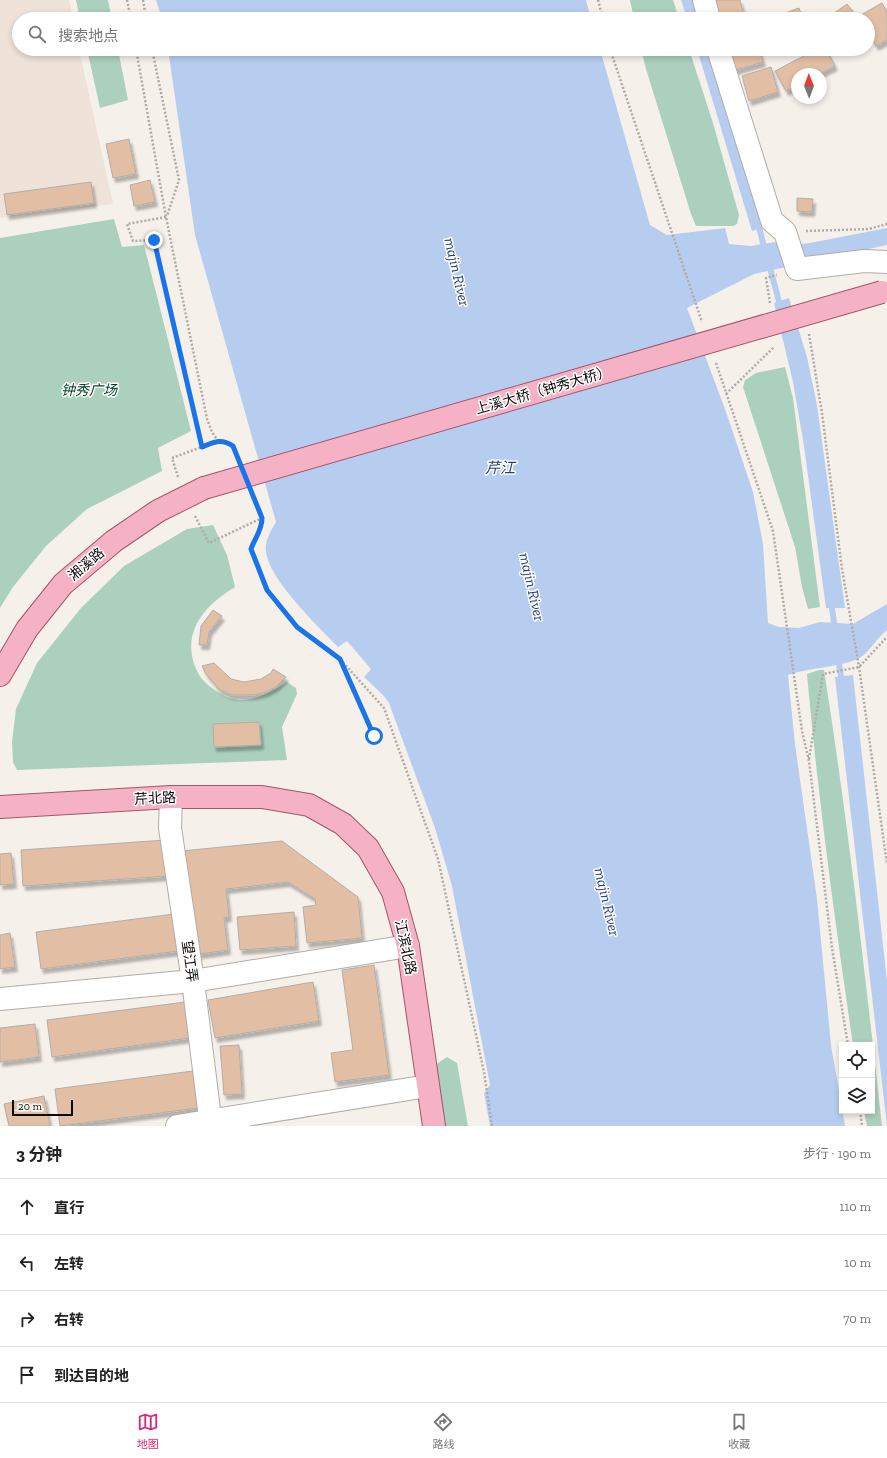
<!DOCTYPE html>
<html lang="zh">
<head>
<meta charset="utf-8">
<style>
	body { margin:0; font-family:"Zilla Slab","Noto Sans SC",serif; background:#f6f6f6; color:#222 }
	.controls { position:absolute; right:12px; bottom:12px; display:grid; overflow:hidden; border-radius:0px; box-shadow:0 2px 6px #0003 }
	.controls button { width:36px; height:36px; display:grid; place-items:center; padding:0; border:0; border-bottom:1px solid #e0e0e0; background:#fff; color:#222; font:20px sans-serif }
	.compass { position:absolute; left:791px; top:68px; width:36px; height:36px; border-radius:50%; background:#fff; box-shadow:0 2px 6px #0003; rotate:359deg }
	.scale { position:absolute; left:12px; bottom:10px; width:61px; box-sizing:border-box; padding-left:4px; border:2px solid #0d0b0a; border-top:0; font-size:11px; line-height:14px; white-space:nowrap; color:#0d0b0a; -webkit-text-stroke:3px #fefefe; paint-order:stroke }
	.stop { position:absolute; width:12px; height:12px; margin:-9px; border:3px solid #1a73e8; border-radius:50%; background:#fff }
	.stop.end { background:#1a73e8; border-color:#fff; box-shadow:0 1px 4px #0008 }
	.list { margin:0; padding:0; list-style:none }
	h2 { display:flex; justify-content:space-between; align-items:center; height:52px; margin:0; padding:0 16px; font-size:17px }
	h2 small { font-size:13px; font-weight:400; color:#767676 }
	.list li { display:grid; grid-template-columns:26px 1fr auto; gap:12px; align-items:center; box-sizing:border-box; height:56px; padding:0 16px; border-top:1px solid #e0e0e0 }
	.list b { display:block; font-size:15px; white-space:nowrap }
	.list em { font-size:13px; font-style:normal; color:#767676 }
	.icon { flex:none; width:22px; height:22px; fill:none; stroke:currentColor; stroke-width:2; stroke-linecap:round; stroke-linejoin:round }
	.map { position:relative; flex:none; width:887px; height:1126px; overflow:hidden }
	.search { position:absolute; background:#fff; box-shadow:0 2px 6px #0003; left:12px; right:12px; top:12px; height:44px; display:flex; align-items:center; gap:10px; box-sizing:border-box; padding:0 14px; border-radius:22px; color:#767676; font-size:15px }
	.sheet { height:276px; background:#fff }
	nav { display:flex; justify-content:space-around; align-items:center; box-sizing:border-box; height:56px; border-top:1px solid #e0e0e0; background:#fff; font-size:11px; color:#767676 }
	nav a { display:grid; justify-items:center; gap:2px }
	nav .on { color:#db2777 }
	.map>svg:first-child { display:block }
	.built { fill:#efe2d8 }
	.green { fill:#abd0bd }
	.water { fill:#b7cdf0 }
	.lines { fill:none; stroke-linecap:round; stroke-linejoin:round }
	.stream { stroke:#b7cdf0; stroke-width:6 }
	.building { fill:#e2bfa4; stroke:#b3ada8; filter:url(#shadow) }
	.minor-casing { stroke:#b2aca8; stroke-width:24 }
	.major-casing { stroke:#a1566a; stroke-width:24 }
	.path { stroke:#afaaa6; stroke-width:2.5; stroke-dasharray:2 2; stroke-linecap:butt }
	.minor { stroke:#fff; stroke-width:22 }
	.major { stroke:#f6b2c5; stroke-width:22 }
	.major-bridge-casing { stroke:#a1566a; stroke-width:24; stroke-linecap:butt }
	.major-bridge { stroke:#f6b2c5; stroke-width:22 }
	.route { stroke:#1a73e8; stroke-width:5 }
	.labels { text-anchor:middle; stroke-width:3; stroke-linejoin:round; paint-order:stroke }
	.park-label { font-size:14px; font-style:italic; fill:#06402b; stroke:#fefefe }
	.street-label { font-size:14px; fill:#0d0b0a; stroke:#fefefe }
	.water-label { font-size:15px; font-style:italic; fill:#26416f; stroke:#fefefe }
</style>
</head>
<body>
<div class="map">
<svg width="887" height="1126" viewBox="0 0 887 1126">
	<defs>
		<filter id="shadow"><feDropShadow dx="2.5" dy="4.5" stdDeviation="1" flood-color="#0004"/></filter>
	</defs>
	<rect width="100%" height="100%" fill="#f6f0eb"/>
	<path class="built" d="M0 0H69L73 19H19V49H79L113 204 0 218Z"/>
	<path class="green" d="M76 0H108L112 19H80Z
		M630 0H673L679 19H634Z
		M87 49H118L128 100 100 108Z
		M641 49H689L713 123 739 215 737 224 733 226H696L691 214 646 69Z
		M114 219 122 247 144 245 191 431 158 448 162 471 87 509 46 546 13 587 0 608V238Z
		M785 367 793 398 820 607 808 609 802 587 795 547 743 387 745 380 756 373Z
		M213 525 227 555 235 587C207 604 183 628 194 664 198 674 202 681 212 688 221 694 231 701 242 700 259 700 273 690 287 682L296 688 297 694 282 727 287 760 17 770 13 762 12 742 16 709 37 663 81 608 124 566 187 529Z
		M819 670H824C848 821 865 974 882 1126H867L864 1111H872V1045H853C835 922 818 798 807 674Z
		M447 1057 457 1063 468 1126H444L435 1065Z"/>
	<path class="water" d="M156 0H586L591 19H162Z
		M681 0H696L702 19H687Z
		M168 49H600L650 225 667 235 725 228 729 244 751 246 775 242 780 246 810 243 887 228V245L754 274 687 308 725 409 753 492 763 544 768 623 779 627 799 628 820 622 853 624 887 604V630C877 638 870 651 861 657 848 666 807 668 788 675L795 744 817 899 831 1045 845 1126H490L484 1093 490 1085 452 886 435 828 389 703 383 695 364 677 371 669 347 641 338 647C319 627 261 573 266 545 267 537 272 529 276 522L195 235Z
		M697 49H711L767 227 752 231Z
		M789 298 807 357 817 405 845 608H826L804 446 793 382 774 303Z
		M853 675 887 981V1126L835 677Z"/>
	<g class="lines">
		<path class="stream" d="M758 223 765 251
			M769 264 781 309
			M831 601 835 630
			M838 657 842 683"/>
	</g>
	<path class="building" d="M711 0H740L745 19H716Z
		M882 3 887 12V40L876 46 868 31V19H861L859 16Z
		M847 4 859 19H828L827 18Z
		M799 8 803 19H778L777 16Z
		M725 49H759L763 62 732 71Z
		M817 49H826L835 66 819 74H797V86L786 91 775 71Z
		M771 67 778 92 749 101 742 76Z
		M129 139 136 174 113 178 106 144Z
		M150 180 155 202 134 206 130 185Z
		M91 182 94 203 7 215 4 194Z
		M797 198 813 199 812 212 797 211Z
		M213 610 222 616 209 632 207 645H199L201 626Z
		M214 663 231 679 244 682 261 679 271 673 273 669 286 677 277 686 266 692 254 695H231L219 689 206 674 202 666Z
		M259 722 261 745 214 747 213 724Z
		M166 840 169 876 23 886 21 850Z
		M282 841 358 897 362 938 307 943 303 907 316 905 315 899 288 882 226 889 229 917 224 918 228 950 193 955 182 851Z
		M11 853 14 884 0 885V854Z
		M294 912 296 946 240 950 237 917Z
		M174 914 178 951 41 969 36 932Z
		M10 933 15 967 0 969V935Z
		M374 965 389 1075 335 1082 331 1053 353 1050 342 970Z
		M313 982 319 1021 215 1038 208 1000Z
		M185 1002 190 1038 52 1057 47 1020Z
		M35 1024 39 1057 0 1062V1028Z
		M239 1045 242 1094 224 1095 220 1046Z
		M193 1071 198 1108 60 1126 55 1089Z
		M44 1096 50 1126H9L4 1104Z"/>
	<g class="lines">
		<g class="minor-casing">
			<path id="minor" d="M704 0 709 19
				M718 49 772 221 785 232 797 269 864 261 887 262
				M171 797 170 828 193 981 211 1126
				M0 999 193 981 408 946
				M177 1126 428 1086"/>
		</g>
		<g class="major-casing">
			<path id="major" d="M0 675 27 629 63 584 114 541 158 511 204 488
				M0 807 171 797H262L309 805 343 824 368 848 393 892 408 946 434 1126"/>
		</g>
		<path class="path" d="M127 0 131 19
			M143 0 146 19
			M598 0 603 19
			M136 49 166 217 207 419 212 432 218 441C230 443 233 446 237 457
			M152 49 179 180 167 216
			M610 49 702 322
			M166 217 127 224 133 241 154 240 202 447
			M806 231 869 229 887 224
			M770 303 766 278 777 275
			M809 334 822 413 842 569 859 667 887 864
			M716 363 773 531 802 731 809 761 832 948 848 1045
			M726 394 774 347
			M178 477 172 458 218 441
			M253 495C256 504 266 519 261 529 257 536 254 540 251 549L267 590 297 627 340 659 384 708 438 859 484 1072 492 1126
			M195 516 209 543 262 518
			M341 662 374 737
			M809 759 823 674 859 667 887 637
			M860 1111 862 1126"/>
		<use href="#minor" class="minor"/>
		<use href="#major" class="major"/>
		<g class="major-bridge-casing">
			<path id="major-bridge" d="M204 488 882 292"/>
		</g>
		<use href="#major-bridge" class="major-bridge"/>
	</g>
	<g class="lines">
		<path class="route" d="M154 240 202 447C214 442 221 438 233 446L262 518C262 530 255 538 251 549L267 590 297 627 340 659 374 736"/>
	</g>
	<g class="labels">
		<g class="park-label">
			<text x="89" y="395">钟秀广场</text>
		</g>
		<g class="street-label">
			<text transform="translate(543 390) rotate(-16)" y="5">上溪大桥（钟秀大桥）</text>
			<text transform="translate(86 564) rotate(-40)" y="5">湘溪路</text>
			<text transform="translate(155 798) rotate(-3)" y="5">芹北路</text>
			<text transform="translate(406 947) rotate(78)" y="5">江滨北路</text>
			<text transform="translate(190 961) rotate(82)" y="5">望江弄</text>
		</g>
		<g class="water-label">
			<text transform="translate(457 272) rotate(77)" y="5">majin River</text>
			<text x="500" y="473">芹江</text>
			<text transform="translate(532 587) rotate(77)" y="5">majin River</text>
			<text transform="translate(607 902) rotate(77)" y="5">majin River</text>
		</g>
	</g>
</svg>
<div class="controls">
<button><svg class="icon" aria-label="locate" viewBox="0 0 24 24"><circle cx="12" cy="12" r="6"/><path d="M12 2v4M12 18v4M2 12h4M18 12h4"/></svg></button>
<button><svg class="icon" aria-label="layers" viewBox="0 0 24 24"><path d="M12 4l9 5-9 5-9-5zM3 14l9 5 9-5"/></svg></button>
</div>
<svg class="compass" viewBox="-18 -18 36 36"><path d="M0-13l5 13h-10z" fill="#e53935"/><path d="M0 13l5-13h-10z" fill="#767676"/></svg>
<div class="scale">20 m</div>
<div class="stop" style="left:374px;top:736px"></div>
<div class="stop end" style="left:154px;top:240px"></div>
<div class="search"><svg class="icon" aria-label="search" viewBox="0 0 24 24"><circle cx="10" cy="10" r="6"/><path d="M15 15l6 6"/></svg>搜索地点</div>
</div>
<section class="sheet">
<h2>3 分钟<small>步行 · 190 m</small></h2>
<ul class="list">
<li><svg class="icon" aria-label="ahead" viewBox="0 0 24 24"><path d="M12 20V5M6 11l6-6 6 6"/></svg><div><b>直行</b></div><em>110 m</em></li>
<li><svg class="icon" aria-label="left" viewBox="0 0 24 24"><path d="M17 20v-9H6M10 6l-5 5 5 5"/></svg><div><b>左转</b></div><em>10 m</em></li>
<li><svg class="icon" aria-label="right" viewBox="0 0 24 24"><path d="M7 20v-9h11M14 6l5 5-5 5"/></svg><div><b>右转</b></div><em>70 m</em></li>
<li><svg class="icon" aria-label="arrive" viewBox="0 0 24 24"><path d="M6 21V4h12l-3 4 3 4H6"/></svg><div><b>到达目的地</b></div></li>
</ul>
</section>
<nav>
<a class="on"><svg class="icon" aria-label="map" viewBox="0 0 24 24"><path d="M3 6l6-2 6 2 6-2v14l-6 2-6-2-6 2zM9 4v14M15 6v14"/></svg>地图</a>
<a><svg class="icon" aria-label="directions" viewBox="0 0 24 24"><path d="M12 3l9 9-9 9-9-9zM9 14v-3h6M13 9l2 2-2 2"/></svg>路线</a>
<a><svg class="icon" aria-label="saved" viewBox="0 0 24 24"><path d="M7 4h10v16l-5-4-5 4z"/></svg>收藏</a>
</nav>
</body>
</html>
